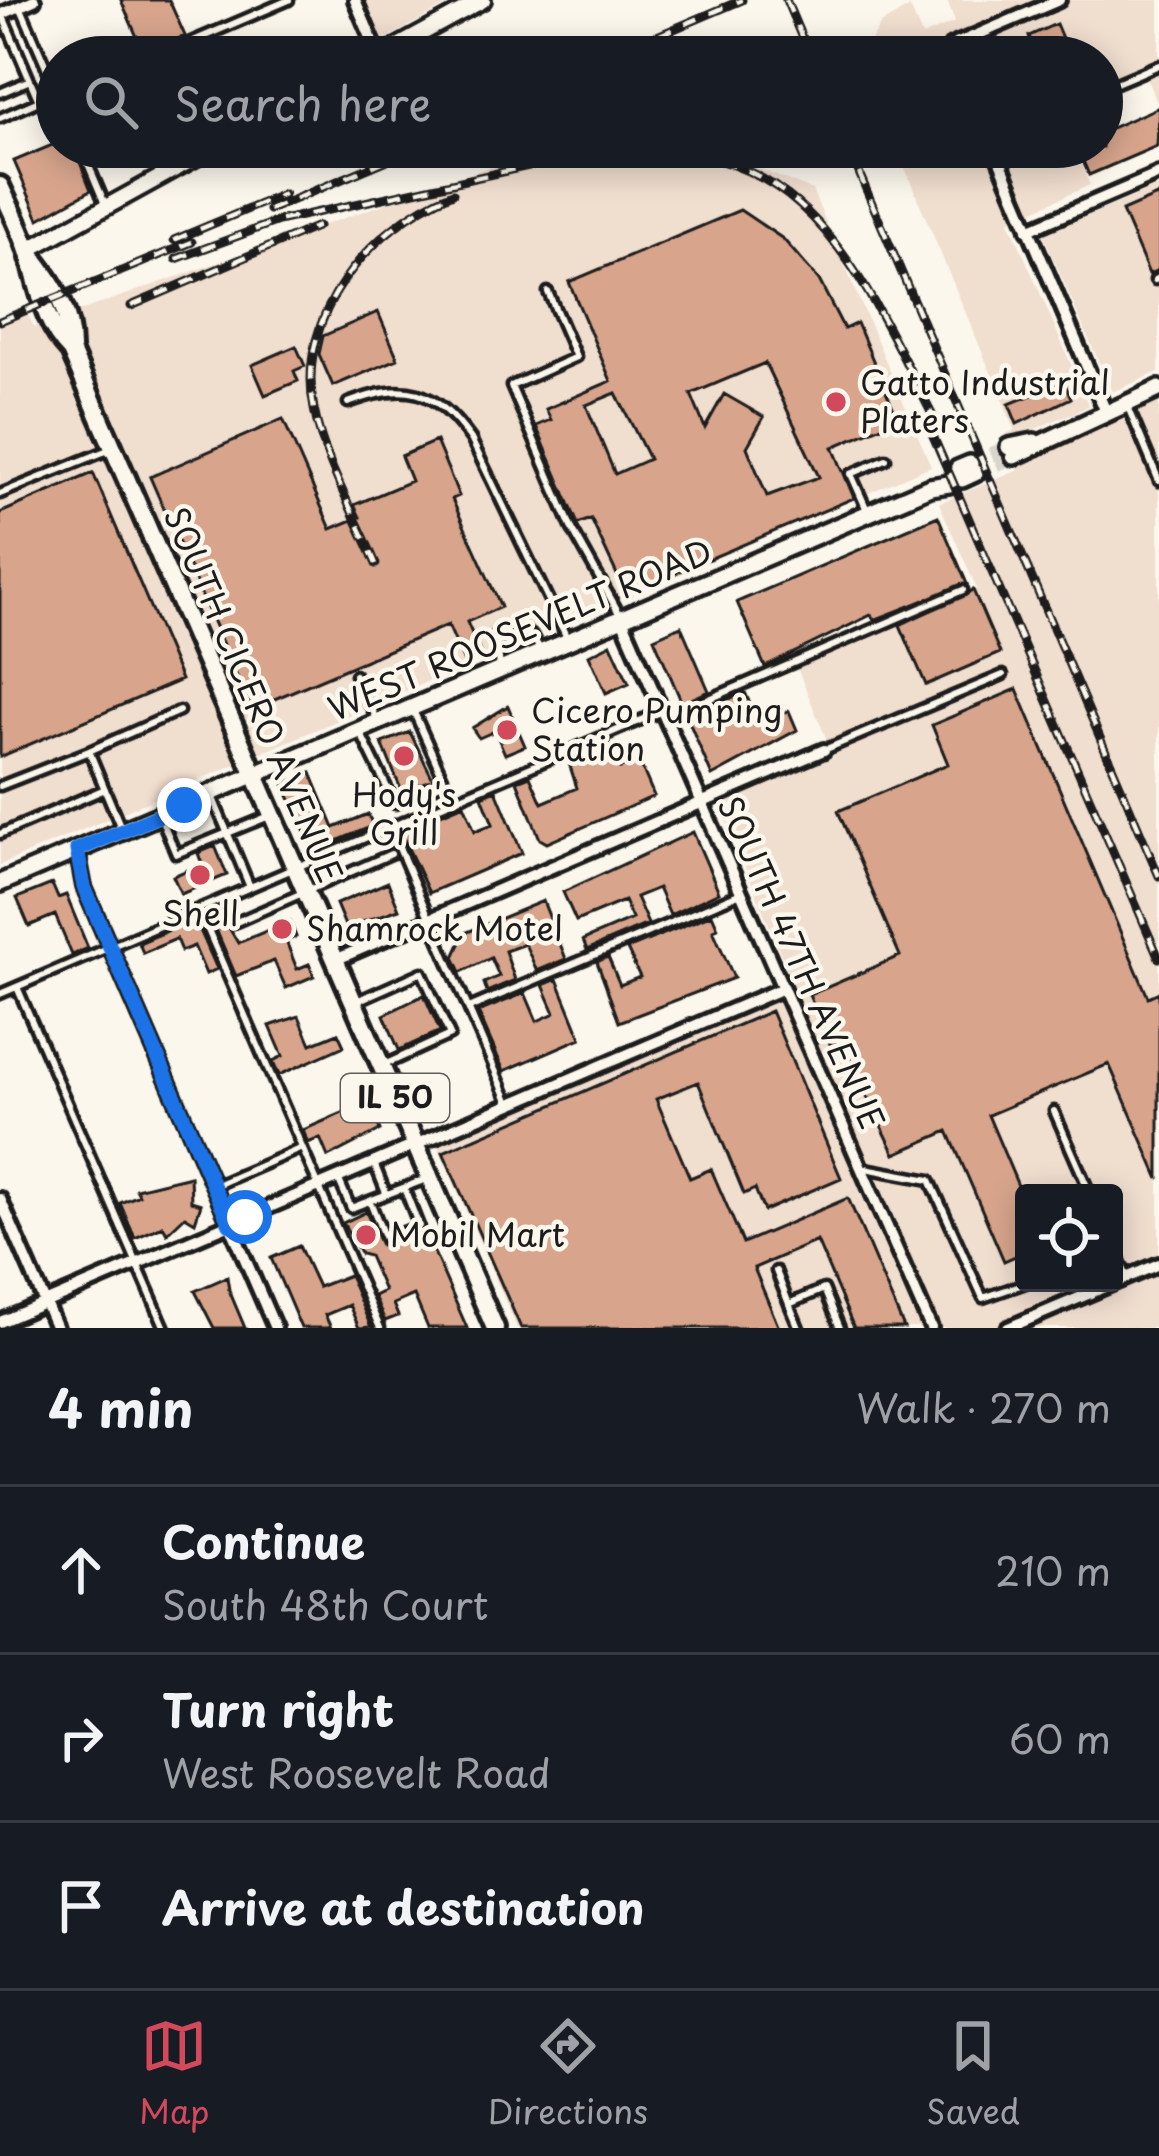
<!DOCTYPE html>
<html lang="en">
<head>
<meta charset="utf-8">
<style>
	body { margin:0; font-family:"Playpen Sans",sans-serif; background:#242831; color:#f1f3f6 }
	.controls { position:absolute; right:36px; bottom:36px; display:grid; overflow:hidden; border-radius:12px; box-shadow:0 6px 30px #0003 }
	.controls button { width:108px; height:108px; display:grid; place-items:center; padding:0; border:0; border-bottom:3px solid #363941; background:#171b24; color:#f1f3f6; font:60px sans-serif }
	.stop { position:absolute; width:36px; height:36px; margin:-27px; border:9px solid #1a73e8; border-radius:50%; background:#fff }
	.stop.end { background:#1a73e8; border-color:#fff; box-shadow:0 3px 12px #0008 }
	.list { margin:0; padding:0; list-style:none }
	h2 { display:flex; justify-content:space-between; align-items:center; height:156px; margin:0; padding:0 48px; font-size:51px }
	h2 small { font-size:39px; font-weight:400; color:#9ea1a6 }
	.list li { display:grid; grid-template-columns:78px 1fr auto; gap:36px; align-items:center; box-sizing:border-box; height:168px; padding:0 48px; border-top:3px solid #363941 }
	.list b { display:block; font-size:45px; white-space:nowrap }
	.list p { margin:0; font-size:39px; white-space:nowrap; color:#9ea1a6 }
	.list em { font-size:39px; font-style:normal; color:#9ea1a6 }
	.icon { flex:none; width:66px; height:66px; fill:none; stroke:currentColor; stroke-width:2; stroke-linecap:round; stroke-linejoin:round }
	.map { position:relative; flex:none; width:1159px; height:1328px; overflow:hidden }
	.search { position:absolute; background:#171b24; box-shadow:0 6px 30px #0003; left:36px; right:36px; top:36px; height:132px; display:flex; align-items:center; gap:30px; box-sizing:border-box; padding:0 42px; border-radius:66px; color:#9ea1a6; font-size:45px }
	.sheet { height:660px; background:#171b24 }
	nav { display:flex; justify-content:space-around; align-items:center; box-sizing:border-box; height:168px; border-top:3px solid #363941; background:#171b24; font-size:33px; color:#9ea1a6 }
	nav a { display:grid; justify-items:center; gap:6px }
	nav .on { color:#d1495b }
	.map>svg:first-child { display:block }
	.built { fill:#f0decf; fill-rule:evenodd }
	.building { fill:#d8a58c; stroke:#1c1c1c; stroke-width:3; fill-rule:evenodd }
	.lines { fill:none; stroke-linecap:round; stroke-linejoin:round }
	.secondary-tunnel { stroke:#dad6cd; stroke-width:15; stroke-dasharray:15 8; stroke-linecap:butt }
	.service-casing { stroke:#1c1c1c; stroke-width:15 }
	.minor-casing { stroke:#1c1c1c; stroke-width:20 }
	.tertiary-casing { stroke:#1c1c1c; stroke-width:22 }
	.secondary-casing { stroke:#1c1c1c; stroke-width:24 }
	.primary-casing { stroke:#1c1c1c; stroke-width:26 }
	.service { stroke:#fbf7ec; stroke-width:6 }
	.minor { stroke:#fbf7ec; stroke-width:10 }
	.tertiary { stroke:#fbf7ec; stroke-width:14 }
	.secondary { stroke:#fbf7ec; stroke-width:15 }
	.primary { stroke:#fbf7ec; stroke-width:16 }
	.rail-casing { stroke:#1c1c1c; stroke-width:9 }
	.rail { stroke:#fbf7ec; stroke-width:4.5; stroke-dasharray:14; stroke-linecap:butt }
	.route { stroke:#1a73e8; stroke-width:15 }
	.poi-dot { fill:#d1495b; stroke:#fbf7ec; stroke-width:4.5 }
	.labels { text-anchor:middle; stroke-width:9; stroke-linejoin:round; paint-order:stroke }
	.shield { fill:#fbf7ec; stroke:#5f5e5a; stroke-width:3 }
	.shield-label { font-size:30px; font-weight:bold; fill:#1c1c1c }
	.poi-label { font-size:33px; fill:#1c1c1c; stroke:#fbf7ec; text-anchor:start }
	.street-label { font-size:33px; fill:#1c1c1c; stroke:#fbf7ec }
</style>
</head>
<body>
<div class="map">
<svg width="1159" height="1328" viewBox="0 0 1159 1328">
	<rect width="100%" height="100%" fill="#fbf7ec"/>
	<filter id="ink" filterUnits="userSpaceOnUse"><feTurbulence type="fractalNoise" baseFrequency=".00833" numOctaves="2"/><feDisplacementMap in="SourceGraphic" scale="24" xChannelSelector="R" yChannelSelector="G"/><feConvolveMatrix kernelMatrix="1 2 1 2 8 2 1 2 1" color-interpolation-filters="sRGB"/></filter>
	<g filter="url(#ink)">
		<path class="built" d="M364 0H456L382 41Z
			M947 0H1159V106L1143 72 1102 89V57H861L881 24 910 7 922 36 955 22Z
			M546 147H704L812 190 931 466 0 865V326L28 315 34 327Z
			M896 147H1074L1090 185 1009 221 1089 406 1007 441 1004 435 1015 430Z
			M1159 186V372L1112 392 1043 235Z
			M1159 402V1328H517L438 1146 796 991 719 803 834 757 797 668 977 589 939 503 1019 470 1016 463ZM1024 1193H1114V1283H1024Z"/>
		<path class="building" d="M121 0H169L185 36 144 53Z
			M1056 24 1070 57H1038L1029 36Z
			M1159 107 1157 146 1089 175 1077 147H1102V132Z
			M57 143 74 147 91 190 39 219 14 161Z
			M1159 195V270L1149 274 1122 211Z
			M740 210 783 239 819 280 844 329 857 323 898 419 833 447 854 498 626 594 591 519 578 524 536 426 551 420 546 409 611 381 569 282ZM765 363 819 477 767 496 747 447 764 417 724 394 705 428 691 394ZM616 393 649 459 615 474 586 405Z
			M378 312 398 359 333 386 319 354 323 336Z
			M296 346 305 366 294 371 298 381 265 395 252 365Z
			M1064 382 1071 398 1017 424 1009 404Z
			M283 419 331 529 360 517 354 505 411 481 401 456 436 441 459 496 452 499 501 607 467 622 482 657 465 664 448 625 251 709 150 477Z
			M93 473 181 680 0 757V513Z
			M938 516 967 584 874 620 871 615 765 667 737 602Z
			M973 590 1000 653 926 685 900 625Z
			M681 626 709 691 682 703 654 638Z
			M611 644 629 683 606 693 589 655Z
			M1017 689 1148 997 1159 992V1179L1109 1064 988 1115 1024 1200V1252L1004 1261 948 1131 895 1154 841 1042 831 1046 809 995 900 956 838 811 948 764 932 725Z
			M745 692 759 725 789 711 797 730 712 776 687 717Z
			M508 706 525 746 505 754 495 731 479 738 472 728Z
			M410 732 433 779 402 792 382 743Z
			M609 742 620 768 639 761 654 796 547 843 540 839 517 781 530 776 542 803 577 788 568 760Z
			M311 773 334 828 368 814 373 826 313 851 284 784Z
			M496 790 522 853 429 893 400 831 464 804 475 831 493 824 482 796Z
			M693 832 719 892 670 915 658 888 636 897 648 924 587 950 583 940 632 919 624 901 576 921 563 892Z
			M215 846 227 875 181 894 173 876 202 864 198 853Z
			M388 882 399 909 346 928 336 904Z
			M52 884 58 898 66 895 88 948 72 955 55 915 29 926 17 898Z
			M543 901 566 959 537 971 525 944 505 951 515 980 487 992 484 983 499 976 491 958 461 972 454 957 465 933Z
			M218 909 238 943 290 921 296 937 286 941 297 969 309 964 314 976 286 988 274 961 236 976 209 913Z
			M712 914 718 928 713 930 734 978 619 1022 597 962 608 957 620 985 640 977 627 949Z
			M195 919 217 969 206 974 194 946 181 951 176 939 143 953 139 943Z
			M557 979 581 1038 504 1071 478 1012 525 993 537 1021 555 1013 543 985Z
			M424 995 440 1031 399 1050 384 1015Z
			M771 1011 841 1178 764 1211 755 1189 744 1194 698 1082 656 1099 690 1178 711 1169 743 1243 848 1198 904 1328H854L817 1241 754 1268 779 1328H521L443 1152Z
			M299 1016 311 1044 338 1033 344 1046 279 1075 273 1061 283 1056 270 1026Z
			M368 1102 380 1130 328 1157 320 1138 308 1143 303 1130Z
			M190 1176 191 1201 201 1204 195 1222 185 1216 167 1233 163 1226 135 1238 120 1203 139 1195 136 1189Z
			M366 1212 381 1245 420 1234 424 1243 429 1241 467 1328H428L414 1295 393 1304 398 1316 385 1321 374 1296 384 1291 369 1256 361 1254 343 1223Z
			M299 1246 318 1287 349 1275 371 1327 359 1328 349 1305 325 1315 331 1328H301L271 1258Z
			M227 1277 229 1290 245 1328H214L195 1291Z"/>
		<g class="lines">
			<path class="secondary-tunnel" d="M970 464 1009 447
				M975 473 1014 456"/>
			<g class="service-casing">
				<path id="service" d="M20 6 57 92
					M156 57 289 0
					M1102 89 1159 65
					M0 93 30 80 2 14
					M0 118 39 101 30 80
					M81 147 105 204
					M1155 280 1159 278
					M548 292 576 357 511 386 571 527 620 615
					M348 403C406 381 434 388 471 439L568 640
					M1128 407 1159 481
					M0 494 113 448
					M867 510 851 474 886 459
					M500 667 496 634 516 625 533 637 542 653
					M355 675 377 719
					M665 718 963 590
					M361 734 395 804 445 782 412 708
					M824 750 1003 675
					M0 786 89 751
					M212 796 250 887
					M161 818 176 854 267 817
					M390 827 510 1105
					M121 828 89 751 179 711
					M0 834 105 789
					M222 899 234 923 391 854
					M199 909 380 1328
					M17 987 165 1328
					M0 994 662 711
					M357 1001 422 972 450 1035 382 1066
					M469 1008 741 893
					M1054 1111 1090 1193
					M374 1163 386 1193
					M865 1168 930 1180 983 1298 1026 1283
					M338 1178 351 1208 429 1178
					M214 1186 302 1148
					M370 1201 385 1239 419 1226 404 1188
					M1114 1247 1127 1277
					M776 1271 789 1304
					M799 1328 789 1304 824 1289 840 1328"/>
			</g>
			<g class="minor-casing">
				<path id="minor" d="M355 0 379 56
					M0 15 34 0
					M955 57 951 46 1059 0
					M994 147 1106 412
					M1028 230 1159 174
					M622 619 931 1328
					M77 850 84 887 275 1328
					M335 960 824 750
					M0 1199 56 1328
					M0 1322 783 988
					M1008 1328 1159 1264"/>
			</g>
			<g class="tertiary-casing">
				<path id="tertiary" d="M378 57 483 0
					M28 250 215 147"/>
			</g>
			<g class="secondary-casing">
				<path id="secondary" d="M1009 447 1034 442
					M1014 456 1159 389
					M958 469 970 464
					M962 479 975 473
					M0 883 930 487 949 484"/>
			</g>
			<g class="primary-casing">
				<path id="primary" d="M0 186C9 206 20 227 27 248 40 286 41 320 71 351L495 1328
					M31 255C54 284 72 313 71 351"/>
			</g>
			<use href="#service" class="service"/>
			<use href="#minor" class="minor"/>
			<use href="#tertiary" class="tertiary"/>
			<use href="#secondary" class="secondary"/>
			<use href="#primary" class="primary"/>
			<g class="rail-casing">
				<path id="rail" d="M786 0 810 57
					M608 57 742 0
					M848 147 1159 876
					M269 210 418 147
					M174 240 284 194
					M176 259 278 221 584 154C807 124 854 263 941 432
					M131 306 318 226
					M0 321 192 242
					M927 422 1159 958
					M376 564C355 514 324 462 314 409 295 315 370 227 453 193"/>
			</g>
			<use href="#rail" class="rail"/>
		</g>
	</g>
	<g class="lines" filter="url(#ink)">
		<path class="route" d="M184 805 77 850 84 887 230 1224 245 1217"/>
	</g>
	<g class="poi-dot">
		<circle cx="836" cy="402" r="12"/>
		<circle cx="507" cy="730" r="12"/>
		<circle cx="404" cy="756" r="12"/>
		<circle cx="200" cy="875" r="12"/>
		<circle cx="282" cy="929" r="12"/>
		<circle cx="366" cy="1235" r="12"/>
	</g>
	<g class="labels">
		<rect class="shield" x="341" y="1074" width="108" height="48" rx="9"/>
		<g class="shield-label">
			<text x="395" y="1108">IL 50</text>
		</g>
		<g class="poi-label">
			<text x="860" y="395">Gatto Industrial<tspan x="860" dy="38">Platers</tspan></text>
			<text x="531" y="723">Cicero Pumping<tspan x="531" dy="38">Station</tspan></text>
			<text x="404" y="807" text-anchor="middle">Hody's<tspan x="404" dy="38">Grill</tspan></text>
			<text x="200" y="926" text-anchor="middle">Shell</text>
			<text x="306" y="941">Shamrock Motel</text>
			<text x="390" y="1247">Mobil Mart</text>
		</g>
		<g class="street-label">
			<text transform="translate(520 630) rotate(-23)" y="12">WEST ROOSEVELT ROAD</text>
			<text transform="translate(253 695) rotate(67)" y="12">SOUTH CICERO AVENUE</text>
			<text transform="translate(801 963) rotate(66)" y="12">SOUTH 47TH AVENUE</text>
		</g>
	</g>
</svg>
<div class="controls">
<button><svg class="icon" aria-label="locate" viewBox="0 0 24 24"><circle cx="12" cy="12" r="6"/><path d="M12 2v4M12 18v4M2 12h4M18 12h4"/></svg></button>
</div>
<div class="stop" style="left:245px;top:1217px"></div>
<div class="stop end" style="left:184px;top:805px"></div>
<div class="search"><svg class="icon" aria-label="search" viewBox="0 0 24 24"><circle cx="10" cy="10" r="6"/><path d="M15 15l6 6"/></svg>Search here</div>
</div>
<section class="sheet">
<h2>4 min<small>Walk · 270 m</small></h2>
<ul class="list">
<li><svg class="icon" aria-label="ahead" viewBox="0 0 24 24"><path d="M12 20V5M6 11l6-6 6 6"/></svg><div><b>Continue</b><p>South 48th Court</p></div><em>210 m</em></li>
<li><svg class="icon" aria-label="right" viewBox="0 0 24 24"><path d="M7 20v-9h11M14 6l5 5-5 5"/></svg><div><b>Turn right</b><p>West Roosevelt Road</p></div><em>60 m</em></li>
<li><svg class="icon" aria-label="arrive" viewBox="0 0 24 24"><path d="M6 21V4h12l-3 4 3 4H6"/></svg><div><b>Arrive at destination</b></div></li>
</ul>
</section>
<nav>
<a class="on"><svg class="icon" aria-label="map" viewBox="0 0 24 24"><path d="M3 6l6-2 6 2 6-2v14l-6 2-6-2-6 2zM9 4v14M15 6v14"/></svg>Map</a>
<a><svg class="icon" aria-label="directions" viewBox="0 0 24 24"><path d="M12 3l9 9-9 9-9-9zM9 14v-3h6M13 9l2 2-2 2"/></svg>Directions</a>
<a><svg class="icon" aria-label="saved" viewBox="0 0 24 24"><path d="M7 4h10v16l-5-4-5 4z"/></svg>Saved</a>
</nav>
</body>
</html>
